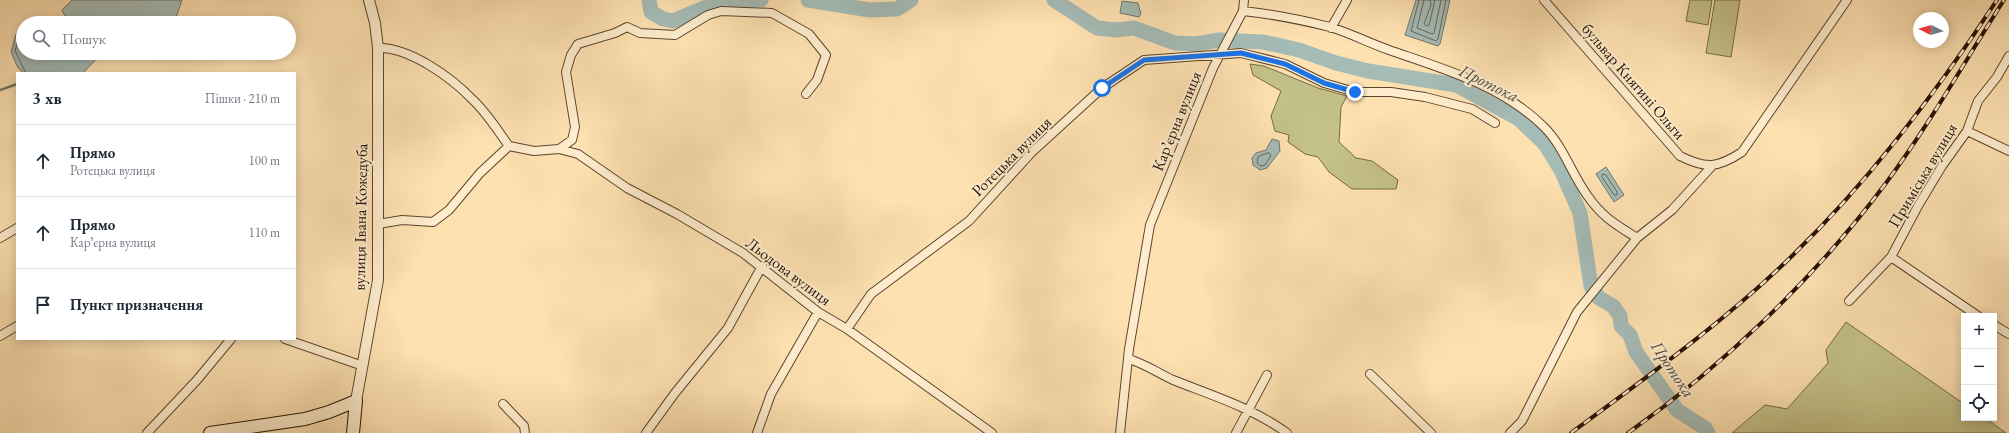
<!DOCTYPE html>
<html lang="uk">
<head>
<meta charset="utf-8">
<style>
	body { margin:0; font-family:"EB Garamond",serif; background:#f6f6f7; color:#1f2937 }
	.controls { position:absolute; right:12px; bottom:12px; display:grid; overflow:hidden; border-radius:0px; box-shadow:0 2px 10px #0003 }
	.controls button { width:36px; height:36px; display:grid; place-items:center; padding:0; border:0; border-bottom:1px solid #e0e1e3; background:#fff; color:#1f2937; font:20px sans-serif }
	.compass { position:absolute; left:1913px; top:12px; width:36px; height:36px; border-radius:50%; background:#fff; box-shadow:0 2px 10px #0003; rotate:275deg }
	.stop { position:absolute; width:12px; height:12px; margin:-9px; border:3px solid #1a73e8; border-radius:50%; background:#fff }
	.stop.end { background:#1a73e8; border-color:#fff; box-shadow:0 1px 4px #0008 }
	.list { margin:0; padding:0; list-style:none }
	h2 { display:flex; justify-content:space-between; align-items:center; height:52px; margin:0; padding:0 16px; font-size:17px }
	h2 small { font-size:13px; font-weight:400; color:#747a83 }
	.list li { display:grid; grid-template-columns:26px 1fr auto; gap:12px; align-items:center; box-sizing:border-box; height:72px; padding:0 16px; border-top:1px solid #e0e1e3 }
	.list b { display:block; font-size:15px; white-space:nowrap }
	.list p { margin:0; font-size:13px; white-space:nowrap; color:#747a83 }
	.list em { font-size:13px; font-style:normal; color:#747a83 }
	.icon { flex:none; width:22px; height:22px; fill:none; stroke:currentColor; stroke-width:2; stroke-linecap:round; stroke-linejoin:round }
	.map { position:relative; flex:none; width:2009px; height:433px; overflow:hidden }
	.search { position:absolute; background:#fff; box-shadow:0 2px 10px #0003; left:16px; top:16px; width:280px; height:44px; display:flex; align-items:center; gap:10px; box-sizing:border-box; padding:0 14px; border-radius:22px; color:#747a83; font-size:15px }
	.panel { position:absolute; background:#fff; box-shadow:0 2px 10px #0003; left:16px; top:72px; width:280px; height:268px; border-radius:0px }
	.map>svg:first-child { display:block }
	.green { fill:#c4c288; stroke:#756946 }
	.water { fill:#a4bbb6; stroke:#72776e }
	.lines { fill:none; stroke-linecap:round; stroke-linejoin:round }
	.shore { stroke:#65665c; stroke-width:1 }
	.stream { stroke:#72776e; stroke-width:2.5 }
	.river { stroke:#a4bbb6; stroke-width:15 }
	.minor-casing { stroke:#5c442e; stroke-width:10 }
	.tertiary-casing { stroke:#5c442e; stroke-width:12 }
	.secondary-casing { stroke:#261003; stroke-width:14 }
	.minor { stroke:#feeccc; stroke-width:8 }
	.tertiary { stroke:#feeccc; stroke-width:10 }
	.secondary { stroke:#feeccc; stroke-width:12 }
	.rail-casing { stroke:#261003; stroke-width:4 }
	.rail { stroke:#feeccc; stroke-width:2.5; stroke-dasharray:8; stroke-linecap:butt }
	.route { stroke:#1a73e8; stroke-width:5 }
	.labels { text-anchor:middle; stroke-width:4; stroke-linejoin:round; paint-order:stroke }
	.street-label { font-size:16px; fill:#261003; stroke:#feeccc }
	.water-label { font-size:17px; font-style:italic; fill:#524c42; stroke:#feeccc }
</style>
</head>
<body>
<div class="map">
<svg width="2009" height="433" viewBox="0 0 2009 433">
	<rect width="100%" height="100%" fill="#fee1b1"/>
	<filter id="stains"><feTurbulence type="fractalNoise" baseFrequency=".005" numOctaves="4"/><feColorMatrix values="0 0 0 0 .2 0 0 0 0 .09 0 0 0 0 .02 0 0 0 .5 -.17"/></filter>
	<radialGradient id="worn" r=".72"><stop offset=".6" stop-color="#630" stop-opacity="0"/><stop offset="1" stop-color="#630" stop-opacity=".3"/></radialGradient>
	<path class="green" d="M1690 0H1712L1708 25 1686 21Z
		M1715 0H1740L1731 57 1706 53Z
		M1250 64 1264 66 1318 88 1347 96 1341 107 1339 142 1356 158 1372 161 1398 180 1396 189H1352L1329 172 1318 157 1305 154 1288 142 1289 135 1275 131 1271 116 1281 91 1253 75Z
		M1846 322 1964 404V418H1985L2006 433H1732L1765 405 1787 409 1828 363 1826 350Z"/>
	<path class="water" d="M72 0H182L177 15 169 23H54L62 21 65 16 62 10Z
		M1416 0H1450L1440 44 1438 46 1405 35Z
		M1122 1 1138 3 1141 14 1139 17 1120 13Z
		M23 30V53H102L83 73H24L18 68 11 52 16 34Z
		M1272 139 1279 141 1280 151 1267 168 1260 170 1253 165 1252 158 1256 153 1266 150Z
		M1606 167 1624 195 1614 202 1596 174Z"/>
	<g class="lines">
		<path class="shore" d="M1419 0 1411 31 1436 41 1438 39 1446 0
			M1424 0 1417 28 1432 34 1434 33 1441 0
			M1430 0 1431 5 1424 24 1427 26 1429 25 1435 0
			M23 35 19 37 15 51 26 73
			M1269 153 1271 156 1265 165 1261 166 1257 163 1258 157Z
			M1603 174 1606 175 1617 192V195H1614L1602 177Z"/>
		<path class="stream" d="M0 90 17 84"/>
		<path class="river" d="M649 0 651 12 663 19 673 21 704 8 726 3 761 0
			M808 0 870 10 897 9 911 0
			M1054 0 1097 28 1116 30 1134 28 1175 43 1196 44 1219 40 1263 42 1299 50 1336 63 1368 71 1456 85 1519 119 1545 144 1561 170 1580 213 1591 286 1599 298 1613 306 1620 316 1621 326 1630 335 1636 352 1677 410 1705 428 1708 433"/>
		<g class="minor-casing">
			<path id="minor" d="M1544 0 1680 156C1706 169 1718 168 1742 152L1847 0
				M1243 11C1272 14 1302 20 1330 27 1350 33 1369 43 1389 50 1444 69 1501 85 1543 126 1563 145 1571 173 1587 195 1602 217 1615 224 1637 238
				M1331 28 1347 0
				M378 48C409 47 451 77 473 100 487 113 498 131 509 146
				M1967 131 2009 151
				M559 149 572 140 575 127 566 72 571 55 578 44 615 33 627 27 640 33 675 35 708 15 721 11 772 13 809 34 826 55 817 80 806 94
				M378 224 402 220 433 222 449 210 480 173 509 146 534 151 559 149 578 154 627 188 677 214 743 253 818 312 847 329 992 433
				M0 238 17 228
				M1891 257 1978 316
				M1849 301 1891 257 1918 206 1942 166 1967 131 1978 101 1997 77 2009 56
				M1994 325 2009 334
				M847 329 871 294 969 221 1032 152 1102 88 1144 60 1241 53 1285 64 1324 83 1355 92H1391L1425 97 1472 109 1495 123
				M0 336 17 326
				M285 339 363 366
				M1129 359C1145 364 1158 373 1173 380 1211 395 1253 408 1287 433
				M1370 374 1431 433
				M503 404 524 426 525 433
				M147 433 197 380 231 339
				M646 433 675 393 728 328 762 266
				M757 433 771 394 818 312
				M1120 433 1129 349 1150 225 1213 68 1243 11 1244 0
				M1236 433 1267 375
				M1510 433 1522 421 1577 312 1637 238 1672 210 1712 166"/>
		</g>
		<g class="tertiary-casing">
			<path id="tertiary" d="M356 401 378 280V48L375 23 369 0"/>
		</g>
		<g class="secondary-casing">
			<path id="secondary" d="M210 433 305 419 329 412 356 401 353 433"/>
		</g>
		<use href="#minor" class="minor"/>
		<use href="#tertiary" class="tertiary"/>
		<use href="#secondary" class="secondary"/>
		<g class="rail-casing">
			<path id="rail" d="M1571 433C1647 377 1724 322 1792 256 1870 180 1937 92 1997 0
				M1628 433C1724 365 1815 278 1886 183 1929 125 1965 61 2004 0"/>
		</g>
		<use href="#rail" class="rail"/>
	</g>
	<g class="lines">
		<path class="route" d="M1102 88 1144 60 1241 53 1285 64 1324 83 1355 92"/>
	</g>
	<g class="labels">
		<g class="street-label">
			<text transform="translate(1634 81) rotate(49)" y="6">бульвар Княгині Ольги</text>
			<text transform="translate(1176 121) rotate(-68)" y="6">Карʼєрна вулиця</text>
			<text transform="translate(1011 156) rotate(-45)" y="6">Ротецька вулиця</text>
			<text transform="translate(1922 175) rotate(-59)" y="6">Приміська вулиця</text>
			<text transform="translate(360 217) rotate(-89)" y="6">вулиця Івана Кожедуба</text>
			<text transform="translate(789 271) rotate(37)" y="6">Льодова вулиця</text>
		</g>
		<g class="water-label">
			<text transform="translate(1489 83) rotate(26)" y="6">Протока</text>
			<text transform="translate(1673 369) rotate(56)" y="6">Протока</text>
		</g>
	</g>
	<rect width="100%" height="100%" filter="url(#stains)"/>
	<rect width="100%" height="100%" fill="url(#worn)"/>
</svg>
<div class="controls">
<button>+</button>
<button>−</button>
<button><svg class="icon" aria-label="locate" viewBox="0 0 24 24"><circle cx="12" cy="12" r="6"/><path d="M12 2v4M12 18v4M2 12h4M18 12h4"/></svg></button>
</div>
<svg class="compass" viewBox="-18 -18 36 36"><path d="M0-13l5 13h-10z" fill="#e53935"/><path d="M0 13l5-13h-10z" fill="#747a83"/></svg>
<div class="stop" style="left:1102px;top:88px"></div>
<div class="stop end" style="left:1355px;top:92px"></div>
<div class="search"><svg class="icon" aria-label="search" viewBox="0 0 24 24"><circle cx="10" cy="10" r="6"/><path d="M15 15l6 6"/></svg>Пошук</div>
<section class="panel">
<h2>3 хв<small>Пішки · 210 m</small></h2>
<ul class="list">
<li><svg class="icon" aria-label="ahead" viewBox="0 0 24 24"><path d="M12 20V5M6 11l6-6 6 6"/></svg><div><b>Прямо</b><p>Ротецька вулиця</p></div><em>100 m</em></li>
<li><svg class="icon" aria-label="ahead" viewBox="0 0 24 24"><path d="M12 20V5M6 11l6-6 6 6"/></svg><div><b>Прямо</b><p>Карʼєрна вулиця</p></div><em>110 m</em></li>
<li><svg class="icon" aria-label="arrive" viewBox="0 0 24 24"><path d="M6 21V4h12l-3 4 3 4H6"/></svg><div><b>Пункт призначення</b></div></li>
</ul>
</section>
</div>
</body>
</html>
